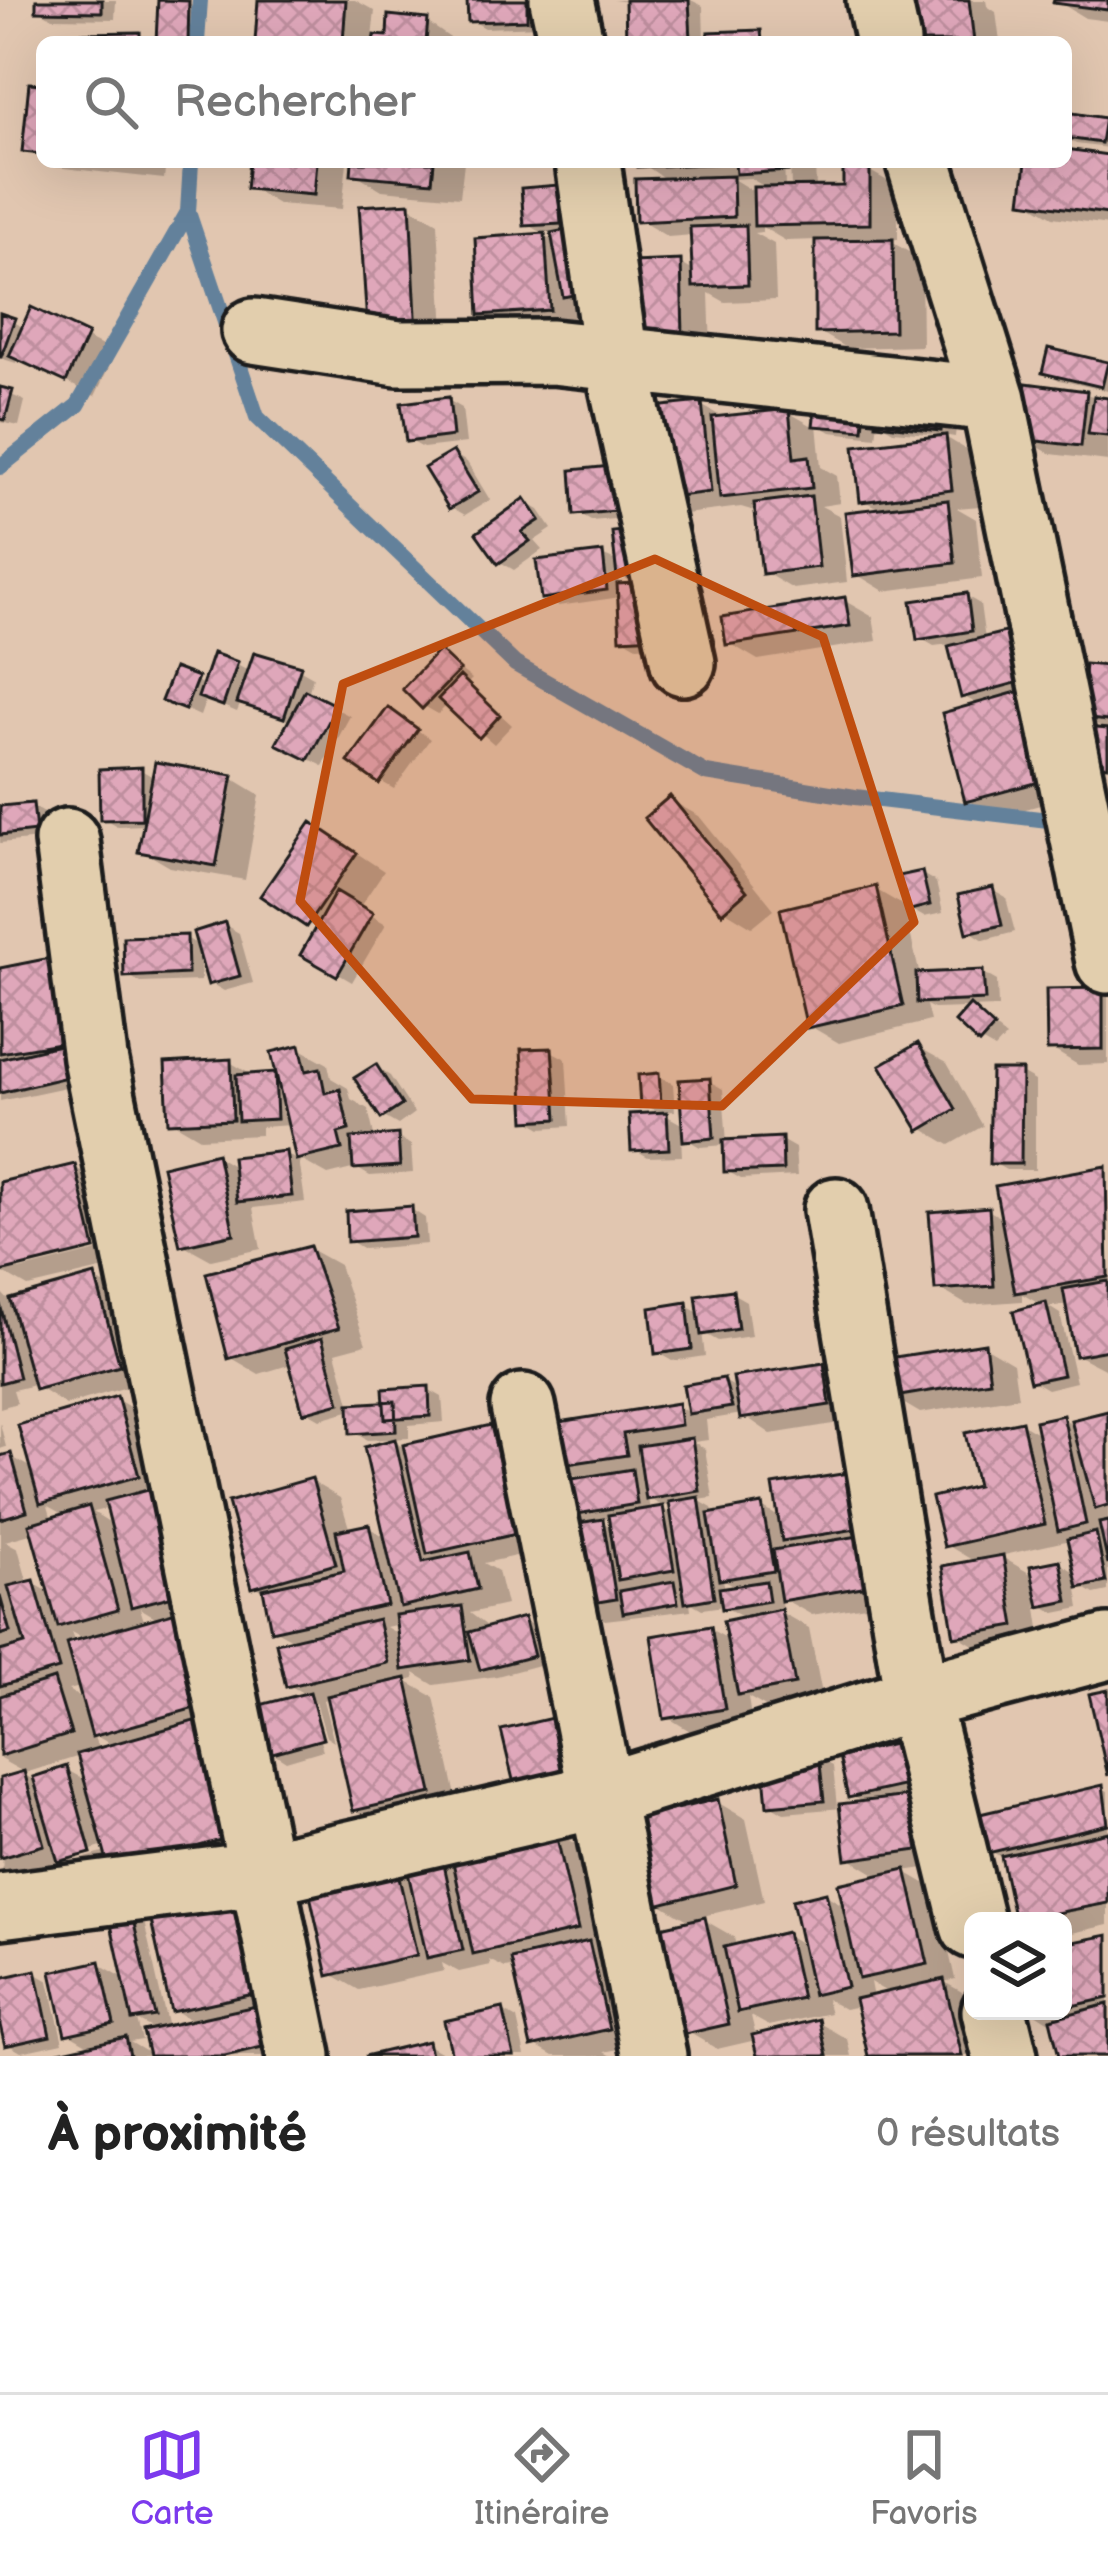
<!DOCTYPE html>
<html lang="fr">
<head>
<meta charset="utf-8">
<style>
	body { margin:0; font-family:"Balsamiq Sans",sans-serif; background:#f6f6f6; color:#222 }
	.controls { position:absolute; right:36px; bottom:36px; display:grid; overflow:hidden; border-radius:18px; box-shadow:0 12px 48px #0002 }
	.controls button { width:108px; height:108px; display:grid; place-items:center; padding:0; border:0; border-bottom:3px solid #e0e0e0; background:#fff; color:#222; font:60px sans-serif }
	.list { margin:0; padding:0; list-style:none }
	h2 { display:flex; justify-content:space-between; align-items:center; height:156px; margin:0; padding:0 48px; font-size:51px }
	h2 small { font-size:39px; font-weight:400; color:#767676 }
	.icon { flex:none; width:66px; height:66px; fill:none; stroke:currentColor; stroke-width:2; stroke-linecap:round; stroke-linejoin:round }
	.map { position:relative; flex:none; width:1108px; height:2056px; overflow:hidden }
	.search { position:absolute; background:#fff; box-shadow:0 12px 48px #0002; left:36px; right:36px; top:36px; height:132px; display:flex; align-items:center; gap:30px; box-sizing:border-box; padding:0 42px; border-radius:18px; color:#767676; font-size:45px }
	.sheet { height:336px; background:#fff }
	nav { display:flex; justify-content:space-around; align-items:center; box-sizing:border-box; height:168px; border-top:3px solid #e0e0e0; background:#fff; font-size:33px; color:#767676 }
	nav a { display:grid; justify-items:center; gap:6px }
	nav .on { color:#7c3aed }
	.map>svg:first-child { display:block }
	.shadow { fill:#0003; fill-rule:evenodd }
	.lines { fill:none; stroke-linecap:round; stroke-linejoin:round }
	.stream { stroke:#63819b; stroke-width:16 }
	.building { fill:url(#building-cross-hatch); stroke:#1c1c1c; stroke-width:3 }
	.minor-casing { stroke:#1c1c1c; stroke-width:72 }
	.minor { stroke:#e2cead; stroke-width:63 }
	.marked { fill:#bf4d0f; fill-opacity:0.2; stroke:#bf4d0f; stroke-width:9; stroke-linejoin:round }
</style>
</head>
<body>
<div class="map">
<svg width="1108" height="2056" viewBox="0 0 1108 2056">
	<defs>
		<pattern id="building-cross-hatch" width="8" height="8" patternUnits="userSpaceOnUse" patternTransform="scale(3)"><rect width="8" height="8" fill="#dfa7ba"/><path d="M0 0l8 8M0 8l8-8" fill="none" stroke="#bf8f9f"/></pattern>
	</defs>
	<rect width="100%" height="100%" fill="#e1c6b0"/>
	<filter id="ink" filterUnits="userSpaceOnUse"><feTurbulence type="fractalNoise" baseFrequency=".00833" numOctaves="2"/><feDisplacementMap in="SourceGraphic" scale="24" xChannelSelector="R" yChannelSelector="G"/><feConvolveMatrix kernelMatrix="1 2 1 2 8 2 1 2 1" color-interpolation-filters="sRGB"/></filter>
	<g filter="url(#ink)">
		<path class="shadow" d="M39 0H116L115 19 53 18 39 10Z
			M261 0H355L375 11 372 38 390 39 427 22 456 42H258Z
			M470 0H540V26L485 28 471 20Z
			M613 0H691L703 6 704 42H632L628 2Z
			M902 0H986L987 6 996 12 1000 42H908Z
			M1108 0V21L1085 18 1057 1Z
			M189 4 203 12 202 42H159Z
			M1066 115 1108 123V148L1076 144 1066 138Z
			M1066 152 1108 158V225L1053 217 1024 200 1029 162H1066Z
			M45 162H166L164 179 54 167Z
			M252 162H347L342 209 278 204 249 187Z
			M355 162H464L460 197 382 190 354 173Z
			M640 162H784L785 186H791L790 162H815L816 189H846L870 171 898 187V239L888 240 921 259 922 346 847 348 818 331V240L786 241 762 227V232L754 233 774 244 776 300 725 302 709 293 711 351 666 353 680 263 695 272 693 235 668 237 639 220 668 181ZM750 178 770 190 756 193 733 179Z
			M557 188 571 197 578 325 510 329 482 313 545 236 556 243 554 232H541L527 224Z
			M409 206 438 223 445 350 399 353Z
			M33 311 116 353 95 396 17 358 16 363 0 358V316L25 328Z
			M1050 351 1108 365V391L1059 380 1045 372Z
			M0 390 25 401 19 426 0 422Z
			M1086 394 1108 401V461L1051 454 1022 438Z
			M820 395 957 417 955 437 942 435 974 454 980 506 957 508 976 519 982 578 884 591 856 574 881 510 863 500 942 435 893 431 878 422 876 437 831 432 817 424 821 467 837 476 840 503 821 506 840 516 847 582 793 589 764 572 758 512 741 507 685 514 656 497 701 405 724 418 788 412 816 428Z
			M448 400 462 408 466 443 423 448 409 440Z
			M453 454 467 462 490 500 465 515 451 507Z
			M574 472 649 516 591 521 577 513Z
			M525 502 539 510 552 529 534 541 542 550 514 570 500 562Z
			M602 555 661 581 669 644 637 646 623 638 621 597 558 606 543 597ZM618 574 637 586 619 587Z
			M966 596 980 604 985 640 1013 633 1070 797 996 817 967 800 979 705 963 696 950 644 934 646 920 638Z
			M845 601 873 617 877 641 758 660 729 643Z
			M440 654 472 679 467 684 512 725 494 744 448 704 438 714 424 706Z
			M237 665 250 672 299 669 313 677 308 694 350 716 323 766 294 751 292 722 241 702 237 712 206 699 200 716 165 700 175 672 205 685Z
			M1108 669V731L1083 716Z
			M402 719 430 739 394 789 380 781Z
			M141 770 155 778H232L260 795 245 880 170 867 141 850 146 825 117 826 103 818Z
			M670 800 699 816 774 909 752 927 724 910Z
			M32 806 46 814 49 838 0 843V809Z
			M340 842 384 871 359 908 386 924 352 982 304 954 318 930 308 924Z
			M922 874 936 882 943 913 924 917 910 909Z
			M875 889 904 906 920 976 983 973 997 981 998 1007 934 1009 926 1005 930 1021 839 1043 810 1026Z
			M992 890 1006 898 1015 932 984 940 970 931Z
			M225 925 239 933 253 983 224 991 210 983 200 957 201 981 141 983 127 975 186 938 200 946Z
			M0 971 110 981 128 1060 76 1069 80 1084 0 1101Z
			M1102 991 1108 994V1064L1078 1065 1050 1048Z
			M971 1009 1006 1037 995 1049 981 1041Z
			M918 1047 947 1063 983 1126 950 1145 921 1128Z
			M299 1048 328 1064 331 1078 348 1088 351 1099 368 1109 375 1139 397 1137 411 1145 413 1173 370 1176 356 1168 328 1175 299 1159 305 1202 253 1208 261 1249 211 1260 182 1244 216 1156 236 1168 286 1154 300 1162 291 1125 261 1127V1135L200 1138 171 1121 230 1062 255 1077 280 1079Z
			M551 1051 566 1059 570 1126 542 1128 528 1120Z
			M376 1067 390 1076 414 1113 398 1125 384 1117Z
			M1021 1073 1035 1081V1170H1006L992 1162Z
			M659 1076 673 1084 675 1111 660 1112 685 1126 709 1081 723 1089 727 1143 781 1140 795 1148 797 1176 741 1179 727 1171 726 1145 700 1147 681 1136 682 1156 648 1157 634 1149 663 1115 643 1104Z
			M74 1167 103 1184 122 1265 28 1287 0 1271V1185ZM109 1243 110 1248 19 1270V1264Z
			M1106 1169 1108 1371 1077 1355 1069 1304 1049 1307 1060 1314 1076 1382 1047 1389 1033 1381 1043 1306 1022 1294V1301L967 1305 938 1288 988 1210 1005 1220Z
			M411 1209 425 1218 427 1244 364 1249 350 1241Z
			M310 1249 339 1265 366 1344 336 1352 351 1407 387 1404 428 1389 442 1397 444 1422 409 1425V1438L367 1440 353 1432 352 1410 320 1419 306 1411 292 1364 259 1374 230 1357Z
			M95 1279 123 1295 147 1381 66 1405 34 1385 13 1390 17 1403 0 1408V1291L10 1302Z
			M732 1293 746 1301 751 1336 718 1341 702 1332 705 1356 672 1361 658 1353 686 1306 701 1314Z
			M984 1346 1013 1363 1018 1397 920 1413 891 1396Z
			M823 1366 852 1382 858 1420 771 1434 742 1414 706 1420 708 1440 694 1442 705 1449 713 1498 698 1500 712 1508 714 1516 762 1507 782 1519 847 1476 895 1601 812 1615 780 1597 782 1608 775 1609 809 1628 823 1699 769 1709 748 1697 752 1725 695 1734 667 1717 710 1629 730 1640 746 1619 723 1606 702 1609 690 1602 691 1610 605 1620 576 1604 561 1515 584 1480 556 1464 677 1406 691 1414 686 1388 724 1381 738 1389ZM648 1498 662 1506 672 1505 674 1516 663 1509 650 1511ZM611 1517 613 1528 598 1520ZM723 1579 739 1588 725 1590Z
			M116 1399 145 1416 280 1857 109 1859 74 1869 64 1863 3 1880 0 1781 23 1774 39 1783 67 1770 87 1781 80 1756 25 1773 0 1759V1459L10 1456 33 1469ZM48 1506 66 1516 52 1520ZM110 1508 114 1525 93 1512ZM34 1533 51 1593 33 1583 28 1584 18 1548 5 1541ZM140 1608 160 1620 145 1624ZM71 1632 87 1641 75 1644ZM81 1687 85 1701 68 1690ZM93 1734 115 1747 99 1751ZM105 1846 106 1852 71 1862V1856Z
			M1108 1414V1591L1094 1594 1076 1583 1080 1608 1055 1613 1036 1602 1042 1641 985 1652 957 1635 977 1563 947 1545 1022 1424 1041 1435 1062 1418 1071 1423ZM1070 1540 1077 1573 1059 1563 1036 1577 1000 1556Z
			M0 1423 6 1447 0 1449Z
			M490 1428 519 1444 543 1550 484 1563 498 1571 506 1605 470 1613 491 1629 523 1620 537 1628 546 1663 497 1676 434 1685 414 1673 415 1679 406 1681 434 1697 459 1809 384 1826 355 1810 331 1698 323 1700 334 1742 326 1737 316 1702H310L308 1734 320 1741 323 1750 286 1761 272 1752 308 1696 289 1685 296 1641 274 1629 267 1593 255 1586 311 1481 340 1498 350 1531 368 1527 387 1538 395 1442 404 1448ZM399 1624 401 1636 386 1627Z
			M819 1758 833 1766 837 1808 866 1804 851 1796 843 1758 924 1791 902 1796 937 1816 945 1865 904 1871 935 1889 955 1979 944 1982 973 1998 986 2056H871L860 2006 844 2009 826 1999 830 2013 769 2026 751 2016 756 2037 819 2023 847 2039 851 2056H760L756 2040 717 2049 688 2032 693 1923 659 1903 717 1802 746 1819 764 1901 699 1917 734 1937 736 1947 787 1935 805 1946 826 1895 846 1907 882 1878 849 1858 842 1808 784 1813 770 1805ZM870 1982 890 1994 873 1998Z
			M1102 1788 1108 1791V1925L1063 1935V1921H1018L1004 1859 991 1851Z
			M555 1832 584 1849 605 1945 595 1947 618 1960 637 2045 604 2052 611 2056H553L534 2045 516 1966 505 1968 489 1960 491 1965 459 1972 442 1963 444 1971 359 1990 331 1974 310 1879Z
			M241 1883 305 2056H54L92 2047 68 2033 99 1964 126 1979 111 1913 143 1917 168 2028 194 2022 174 2010ZM137 2020 157 2031 152 2055 130 2042 142 2040Z
			M1108 1938V2056H1062L1054 2025 1032 2011H1063V1947Z
			M35 1973 49 1981 63 2043 21 2052 7 2044 0 2011V1982Z
			M503 2011 517 2019 525 2056H455Z
			M428 2045 447 2056H378Z"/>
		<g class="lines">
			<path class="stream" d="M197 42 200 0
				M188 212 257 417 515 664 706 773 855 797 1065 822
				M0 467 78 405 188 212 191 162"/>
		</g>
		<path class="building" d="M36 0H102V12L36 11Z
			M158 0 189 1 188 42H156Z
			M258 0H346L343 42H255Z
			M467 0H527V20L468 22Z
			M625 0H689L691 40 626 42Z
			M900 0H969L974 42H905Z
			M1054 0H1108V10L1053 3Z
			M388 15 428 19 426 42H373L374 35 387 36Z
			M761 30 762 42H709L708 32Z
			M140 32V42H81V33Z
			M29 83 42 84V154L22 152Z
			M1066 112 1105 118 1101 143 1066 138Z
			M1066 149 1108 155V214L1021 202 1026 162H1066Z
			M249 162H317L314 195 246 189Z
			M352 162H434L432 182 351 175Z
			M637 162H729V163L637 167Z
			M735 162H787L788 171 736 174Z
			M843 168H870V224L754 226 753 187 843 186Z
			M733 176 734 217 636 222 635 179Z
			M558 185 561 224 524 226 521 188Z
			M410 203 417 335 368 339 359 206Z
			M589 225 601 290 563 297 551 233Z
			M746 225 748 285 693 287 690 227Z
			M545 233 550 310 479 315 475 238Z
			M893 239 894 331 815 333V240Z
			M681 260 683 336 635 338 632 262Z
			M31 307 88 334 66 382 9 356Z
			M0 313 15 318 1 357H0Z
			M1048 348 1108 362 1102 387 1042 373Z
			M1026 383 1087 391 1081 446 1019 439Z
			M0 387 13 390 5 420 0 419Z
			M817 392 866 397 863 430 813 426Z
			M1094 396 1108 398V436L1088 434Z
			M449 397 453 436 406 442 401 403Z
			M879 399 944 406 941 431 876 424Z
			M702 402 711 492 653 499 643 408Z
			M789 409 794 458 809 456 812 488 720 498 712 417Z
			M946 435 952 490 860 502 854 446Z
			M453 451 478 492 449 509 424 468Z
			M632 464 636 509 574 515 571 470Z
			M811 496 819 567 762 574 754 503Z
			M525 498 540 520 522 532 530 541 498 564 476 533Z
			M948 500 955 563 853 576 845 512Z
			M643 529 648 574 617 577 612 532Z
			M603 552 607 590 541 599 536 560Z
			M653 582 656 637 620 639 617 584Z
			M967 593 972 631 917 640 911 601Z
			M845 597 850 626 726 645 722 617Z
			M1013 630 1027 680 961 698 948 646Z
			M439 650 460 670 422 709 402 689Z
			M254 652 301 666 284 718 237 703Z
			M213 653 238 662 223 706 198 697Z
			M1085 664 1108 666V721L1080 718Z
			M174 668 198 677 185 710 161 701Z
			M460 676 500 715 479 738 438 699Z
			M305 690 337 706 308 760 276 744Z
			M1020 691 1043 781 965 802 942 713Z
			M388 707 418 729 379 784 348 762Z
			M1085 727 1108 729V766L1082 763Z
			M155 762 233 775 216 866 138 852Z
			M142 767V819L100 820 99 769Z
			M670 796 747 891 722 913 644 818Z
			M33 803 36 831 0 835V806Z
			M311 822 357 853 306 927 260 896Z
			M922 871 930 905 907 911 899 876Z
			M876 886 903 1006 807 1028 780 909Z
			M993 887 1002 925 967 933 958 895Z
			M336 891 373 913 337 976 300 955Z
			M225 922 240 976 208 985 193 932Z
			M187 935 188 974 124 977 123 937Z
			M70 954 89 1038 0 1053V968Z
			M983 970 985 1000 917 1003 916 973Z
			M1103 988V1049L1047 1050 1046 989Z
			M970 1005 994 1027 979 1044 955 1022Z
			M918 1043 956 1109 919 1131 880 1065Z
			M59 1045 67 1077 0 1093V1059Z
			M300 1045 306 1071 320 1068 325 1093 340 1089 349 1130 338 1133 342 1149 296 1160 271 1052Z
			M552 1048 557 1119 525 1121 521 1049Z
			M231 1059 233 1120 168 1123 165 1063Z
			M376 1064 402 1105 381 1119 354 1078Z
			M991 1070H1022L1021 1164H989Z
			M275 1072 277 1119 238 1121 236 1075Z
			M659 1073 661 1104 640 1106 638 1075Z
			M710 1078 714 1138 683 1141 679 1080Z
			M667 1112 669 1149 631 1151 629 1114Z
			M398 1134 400 1166 353 1169 351 1138Z
			M782 1137 783 1170 724 1172 723 1140Z
			M286 1151 292 1196 237 1202 232 1157Z
			M217 1153 234 1234 180 1246 162 1166Z
			M75 1164 95 1249 0 1272V1182Z
			M1106 1166 1108 1277 1015 1293 995 1186Z
			M412 1206 414 1237 347 1242 346 1211Z
			M989 1207 994 1286 935 1290 929 1212Z
			M310 1246 339 1328 228 1359 206 1273Z
			M95 1275 120 1366 35 1390 10 1299Z
			M1108 1281V1350L1075 1356 1063 1289Z
			M733 1290 738 1329 701 1335 696 1295Z
			M687 1302 692 1349 655 1354 650 1308Z
			M1046 1302 1063 1375 1030 1382 1013 1311Z
			M0 1304 19 1378 0 1383Z
			M322 1338 340 1403 303 1413 285 1349Z
			M985 1343 990 1381 888 1398 882 1359Z
			M824 1363 830 1405 740 1419 733 1377Z
			M724 1378 732 1407 688 1414 683 1385Z
			M429 1386 430 1416 385 1419 383 1389Z
			M117 1396 139 1476 40 1504 18 1425Z
			M395 1401 396 1431 350 1434 349 1404Z
			M678 1403 681 1425 623 1434 627 1455 554 1466 547 1424Z
			M1108 1411V1505L1095 1509 1071 1420Z
			M1063 1415 1086 1524 1058 1531 1035 1421Z
			M1022 1421 1045 1524 944 1547 932 1497 977 1486 965 1433Z
			M491 1425 516 1534 427 1554 403 1445Z
			M692 1438 700 1491 646 1500 638 1446Z
			M395 1439 423 1562 470 1552 478 1589 400 1607 364 1447Z
			M11 1453 27 1511 0 1519V1456Z
			M632 1469 637 1504 559 1517 554 1482Z
			M848 1473 856 1529 782 1541 773 1485Z
			M312 1478 336 1564 252 1588 228 1502Z
			M155 1488 181 1594 131 1607 105 1501Z
			M699 1497 714 1598 685 1603 669 1502Z
			M762 1504 774 1571 719 1580 708 1514Z
			M89 1506 118 1610 58 1627 29 1524Z
			M663 1506 674 1570 618 1580 608 1515Z
			M603 1519 616 1599 574 1606 560 1526Z
			M1108 1521V1564L1099 1523Z
			M369 1524 387 1605 271 1631 263 1589 344 1571 336 1531Z
			M1096 1532 1106 1582 1078 1588 1067 1539Z
			M859 1536 868 1586 781 1601 773 1550Z
			M1003 1555 1015 1626 954 1637 942 1566Z
			M1060 1560 1068 1601 1039 1607 1030 1566Z
			M34 1580 59 1669 0 1686V1651L25 1644 8 1586Z
			M674 1581 678 1603 623 1613 619 1591Z
			M766 1581 769 1601 722 1609 719 1588Z
			M0 1596 10 1632 0 1635Z
			M462 1606 470 1660 402 1670 395 1615Z
			M781 1609 795 1684 738 1695 723 1621Z
			M176 1612 202 1706 92 1737 66 1643Z
			M524 1617 534 1656 480 1670 469 1632Z
			M378 1619 388 1663 286 1687 276 1643Z
			M711 1626 725 1709 664 1719 651 1636Z
			M406 1678 432 1793 353 1811 327 1696Z
			M54 1679 71 1734 0 1756V1696Z
			M1108 1690V1776L1089 1694Z
			M310 1692 323 1739 269 1754 256 1706Z
			M208 1717 241 1834 110 1872 77 1754Z
			M556 1717 569 1771 514 1784 501 1730Z
			M903 1742 911 1784 848 1798 839 1756Z
			M819 1755 824 1801 767 1806 763 1761Z
			M67 1766 91 1853 58 1862 33 1777Z
			M24 1771 44 1845 0 1858V1778Z
			M1103 1785 1108 1824 988 1853 980 1814Z
			M909 1796 918 1850 846 1860 839 1804Z
			M718 1799 736 1885 656 1905 637 1818Z
			M555 1829 578 1930 473 1954 451 1853Z
			M1108 1832V1903L1015 1921 1001 1856Z
			M441 1851 463 1950 427 1958 405 1859Z
			M394 1856 417 1955 328 1976 306 1877Z
			M906 1869 928 1964 859 1979 838 1884Z
			M241 1880 267 1991 171 2012 147 1902Z
			M826 1892 847 1987 813 1995 792 1900Z
			M130 1906 155 2016 132 2020 108 1911Z
			M705 1917 729 2024 685 2034 661 1927Z
			M787 1932 802 1998 738 2012 724 1947Z
			M1108 1935V1998L1063 2008V1944Z
			M589 1941 609 2029 531 2047 511 1959Z
			M100 1961 114 2024 65 2035 51 1972Z
			M36 1970 50 2036 5 2046 0 2025V1978Z
			M944 1979 962 2056H868L855 1999Z
			M269 2003 279 2043 225 2056H149L143 2031Z
			M1108 2004V2056H1059L1050 2019Z
			M503 2008 514 2056H452L444 2021Z
			M819 2019 827 2056H757L752 2035Z
			M126 2037 130 2056H41Z
			M428 2041 431 2056H365Z"/>
		<g class="lines">
			<g class="minor-casing">
				<path id="minor" d="M562 0 571 42
					M879 0 888 42
					M588 162 616 359 683 663
					M919 162 993 399 1108 961
					M254 331 398 353 552 352 993 399
					M67 841 95 1058 299 2056
					M836 1210 917 1698 973 1926
					M523 1406 654 2056
					M0 1906 264 1873 603 1795 917 1698 1108 1647
					M994 2011 1005 2056"/>
			</g>
			<use href="#minor" class="minor"/>
		</g>
	</g>
	<path class="marked" d="M655 559 823 637 914 922 722 1106 472 1099 300 901 343 684Z"/>
</svg>
<div class="controls">
<button><svg class="icon" aria-label="layers" viewBox="0 0 24 24"><path d="M12 4l9 5-9 5-9-5zM3 14l9 5 9-5"/></svg></button>
</div>
<div class="search"><svg class="icon" aria-label="search" viewBox="0 0 24 24"><circle cx="10" cy="10" r="6"/><path d="M15 15l6 6"/></svg>Rechercher</div>
</div>
<section class="sheet">
<h2>À proximité<small>0 résultats</small></h2>
<ul class="list">
</ul>
</section>
<nav>
<a class="on"><svg class="icon" aria-label="map" viewBox="0 0 24 24"><path d="M3 6l6-2 6 2 6-2v14l-6 2-6-2-6 2zM9 4v14M15 6v14"/></svg>Carte</a>
<a><svg class="icon" aria-label="directions" viewBox="0 0 24 24"><path d="M12 3l9 9-9 9-9-9zM9 14v-3h6M13 9l2 2-2 2"/></svg>Itinéraire</a>
<a><svg class="icon" aria-label="saved" viewBox="0 0 24 24"><path d="M7 4h10v16l-5-4-5 4z"/></svg>Favoris</a>
</nav>
</body>
</html>
